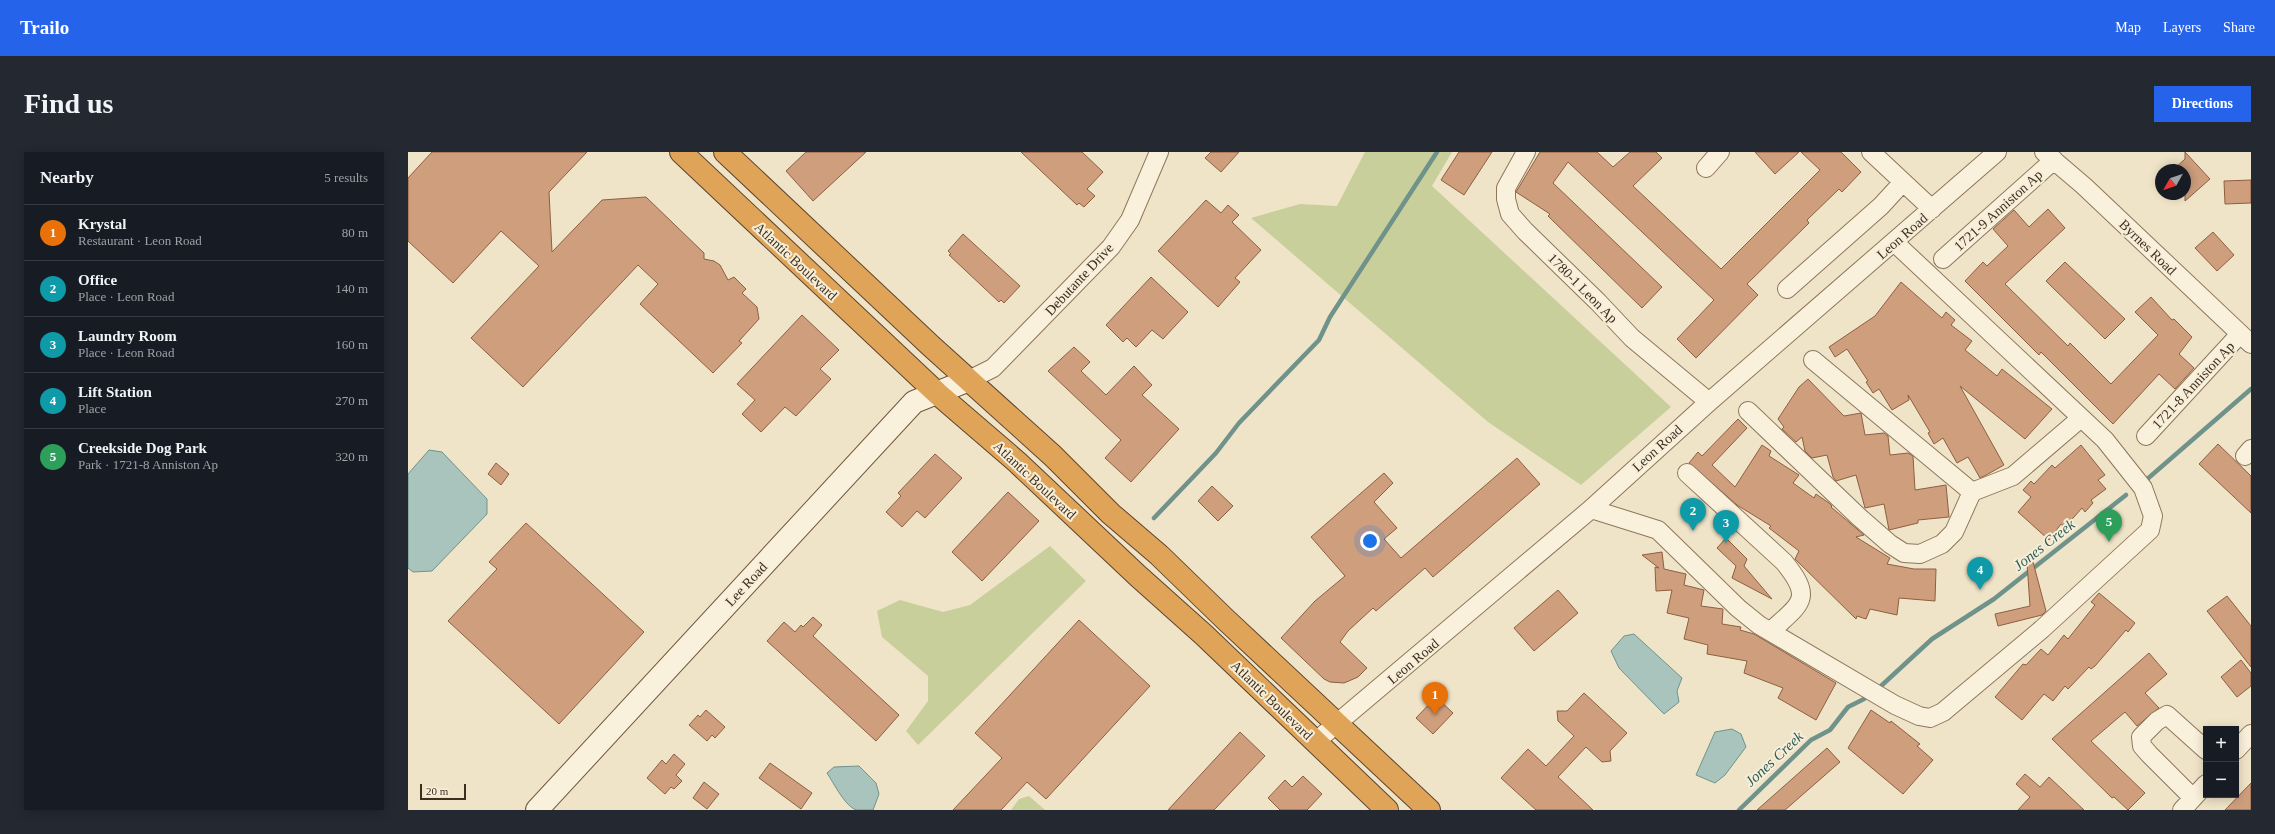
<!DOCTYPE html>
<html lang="en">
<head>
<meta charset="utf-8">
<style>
	body { margin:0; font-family:Georgia,serif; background:#242831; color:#f1f3f6 }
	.controls { position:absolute; right:12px; bottom:12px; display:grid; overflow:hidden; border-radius:0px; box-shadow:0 2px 10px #0003 }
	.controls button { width:36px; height:36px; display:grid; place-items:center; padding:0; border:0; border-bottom:1px solid #363941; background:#171b24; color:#f1f3f6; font:20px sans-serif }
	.compass { position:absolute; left:1747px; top:12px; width:36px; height:36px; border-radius:50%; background:#171b24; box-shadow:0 2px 10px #0003; rotate:230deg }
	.scale { position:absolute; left:12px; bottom:10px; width:46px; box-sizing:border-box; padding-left:4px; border:2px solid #3d2e20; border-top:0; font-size:11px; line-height:14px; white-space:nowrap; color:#3d2e20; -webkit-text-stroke:3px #f7eed8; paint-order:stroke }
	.you { position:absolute; left:962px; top:389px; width:14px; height:14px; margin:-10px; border:3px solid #fff; border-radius:50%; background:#1a73e8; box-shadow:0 0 0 6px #1a73e833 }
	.badge { display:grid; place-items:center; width:26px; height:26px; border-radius:50%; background:#2563eb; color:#fff; font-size:13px; font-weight:700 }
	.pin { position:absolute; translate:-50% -33px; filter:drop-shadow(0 1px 2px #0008) }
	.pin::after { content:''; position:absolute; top:21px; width:14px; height:12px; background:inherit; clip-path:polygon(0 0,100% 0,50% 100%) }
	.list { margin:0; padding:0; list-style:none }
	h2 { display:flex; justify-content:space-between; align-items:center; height:52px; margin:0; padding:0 16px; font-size:17px }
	h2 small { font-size:13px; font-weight:400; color:#9ea1a6 }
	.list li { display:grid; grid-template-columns:26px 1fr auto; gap:12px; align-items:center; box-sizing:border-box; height:56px; padding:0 16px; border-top:1px solid #363941 }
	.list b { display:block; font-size:15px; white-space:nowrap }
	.list p { margin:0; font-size:13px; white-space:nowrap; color:#9ea1a6 }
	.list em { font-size:13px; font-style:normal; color:#9ea1a6 }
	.map { position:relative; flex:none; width:1843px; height:658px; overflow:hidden; border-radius:0px }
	header { display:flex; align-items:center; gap:24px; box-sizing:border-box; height:56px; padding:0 20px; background:#2563eb; color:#fff }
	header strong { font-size:19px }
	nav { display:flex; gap:22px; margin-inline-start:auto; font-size:14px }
	.intro { display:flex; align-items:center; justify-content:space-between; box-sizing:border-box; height:96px; padding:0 24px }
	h1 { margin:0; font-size:28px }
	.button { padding:10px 18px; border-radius:0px; background:#2563eb; color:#fff; font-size:14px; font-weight:700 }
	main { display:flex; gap:24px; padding:0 24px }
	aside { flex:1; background:#171b24; border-radius:0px; box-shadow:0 2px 10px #0003 }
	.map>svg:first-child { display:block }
	.green { fill:#c9cf9b }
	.water { fill:#a9c4bc; stroke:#6f938a }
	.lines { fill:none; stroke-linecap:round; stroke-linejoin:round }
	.stream { stroke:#6f938a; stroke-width:4.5 }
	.building { fill:#cf9f7d; stroke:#8d5f41 }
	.street-casing { stroke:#8d765c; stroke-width:20 }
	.secondary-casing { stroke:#6f573f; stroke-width:24 }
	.highway-casing { stroke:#5b4430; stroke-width:24 }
	.street { stroke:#faf1dc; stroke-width:18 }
	.secondary { stroke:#faf1dc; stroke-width:22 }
	.highway { stroke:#e0a458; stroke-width:22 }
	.labels { text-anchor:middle; stroke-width:4; stroke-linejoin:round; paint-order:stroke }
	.street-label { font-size:14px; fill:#3d2e20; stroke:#f7eed8 }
	.water-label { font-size:15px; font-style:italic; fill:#2f5d5a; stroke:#f7eed8 }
</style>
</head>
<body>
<header>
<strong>Trailo</strong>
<nav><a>Map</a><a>Layers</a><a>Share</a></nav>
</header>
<div class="intro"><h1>Find us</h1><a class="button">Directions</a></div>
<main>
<aside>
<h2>Nearby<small>5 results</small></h2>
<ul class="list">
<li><span class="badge" style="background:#e8710a">1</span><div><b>Krystal</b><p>Restaurant · Leon Road</p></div><em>80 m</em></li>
<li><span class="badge" style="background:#0f9aa8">2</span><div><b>Office</b><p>Place · Leon Road</p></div><em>140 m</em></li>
<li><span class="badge" style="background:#0f9aa8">3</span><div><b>Laundry Room</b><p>Place · Leon Road</p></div><em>160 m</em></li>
<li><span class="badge" style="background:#0f9aa8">4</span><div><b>Lift Station</b><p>Place</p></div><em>270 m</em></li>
<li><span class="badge" style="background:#2e9e5b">5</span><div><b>Creekside Dog Park</b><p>Park · 1721-8 Anniston Ap</p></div><em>320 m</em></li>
</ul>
</aside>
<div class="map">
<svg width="1843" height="658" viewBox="0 0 1843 658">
	<rect width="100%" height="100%" fill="#f0e4c8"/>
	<path class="green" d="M957 0H1044L1024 34 1263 255 1173 333 1080 270 843 66 892 52 929 54Z
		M642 394 678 429 510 593 498 579 520 549V524L474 485 469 459 492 448 535 460 562 453Z
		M621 644 637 658H603L611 647Z"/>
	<path class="water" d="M21 298 34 300 79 347V362L24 419 5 420 0 416V322Z
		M1226 482 1274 526 1269 539 1271 550 1256 562 1211 516 1203 499 1216 484Z
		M1324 577 1333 582 1338 595 1317 623 1307 631 1288 623 1307 580Z
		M451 614 468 631 471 642 465 658C460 658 454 658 449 658 438 656 425 630 419 621L426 615Z"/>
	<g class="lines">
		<path class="stream" d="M1737 329 1843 237
			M746 366 808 301 831 271 911 188 922 165 1029 0
			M1473 534 1524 487 1586 447 1718 343
			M1331 658 1403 588 1422 578 1440 555 1456 547"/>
	</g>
	<path class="building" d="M24 0H179L141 40 144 100 194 48 238 45 296 101V107L306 109 312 113 320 128 326 125 338 137 334 141 349 155 351 167 331 189 334 191 305 221 232 152 250 132 230 113 115 235 63 186 131 114 93 79 45 131 0 89V26Z
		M398 0H458L405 49 378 19Z
		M613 0H674L695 20 679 37 687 44 676 55 671 51 669 53Z
		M803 0H831L813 20 797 6Z
		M1051 0H1084L1056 43 1033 28Z
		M1132 0H1189L1205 15 1222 0H1248L1254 6 1225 34 1313 117 1412 18 1393 0H1433L1453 20 1434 40 1431 37 1399 68 1401 71 1339 132 1350 143 1288 206 1269 187 1306 148 1160 10 1145 31 1254 135 1234 156 1140 64 1142 62 1108 40Z
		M1347 0H1391L1367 22Z
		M1777 0 1802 27 1777 49V18H1765L1777 7Z
		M1843 28V51L1817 52 1816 29Z
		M798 48 813 61 820 53 831 63 824 70 853 98 827 126 832 130 810 155 750 99Z
		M1640 57 1657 76 1597 132 1660 194 1662 191 1703 232 1750 183 1727 160 1743 145 1764 168 1766 167 1784 185 1771 202 1786 216 1767 237 1751 222 1705 272 1633 200 1631 203 1557 129 1575 110 1579 114 1600 94 1585 77 1606 58 1621 75Z
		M1805 80 1826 103 1809 119 1787 96Z
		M555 82 612 134 596 151 593 148 591 150 541 103 543 102 540 99Z
		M1657 110 1717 167 1697 187 1638 129Z
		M743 125 780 160 755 187 744 178 728 195 719 186 715 190 698 173Z
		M1493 130 1534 166 1538 160 1547 168 1543 173 1564 189 1557 198 1589 224 1594 217 1644 257 1617 287 1552 234 1596 313 1580 322 1572 326 1560 305 1549 311 1535 286 1526 292 1520 281 1522 280 1500 243 1501 248 1484 258 1471 237 1465 241 1458 230 1460 229 1439 197 1427 205 1421 195 1467 164Z
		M394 163 431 198 412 217 423 227 388 264 377 255 353 280 334 262 347 248 329 232Z
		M666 195 682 210 673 219 698 243 726 214 744 233 734 243 771 277 723 330 697 306 713 288 640 219Z
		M1400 227 1436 264 1453 261 1457 283 1476 281 1480 284 1482 303 1500 301 1505 304 1507 338 1538 333 1541 365 1510 368V371L1481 378 1476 352 1457 356 1448 323 1428 329 1425 325 1419 303 1404 306 1397 299 1394 285 1388 290 1374 277 1376 275 1370 267 1391 235Z
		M1330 267 1339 276 1304 313 1327 335 1354 293 1363 299 1361 304 1391 323 1385 331 1406 346 1408 342 1421 351 1424 354 1423 355 1456 383 1448 385 1482 406 1479 412 1506 417H1528L1527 449 1491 446 1489 463 1462 457 1458 467 1449 464 1448 467 1387 407 1391 399 1361 376 1363 374 1329 353 1281 311 1290 300 1294 304Z
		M1810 292 1843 324V361L1791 312Z
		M1673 293 1697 323 1690 328 1698 337 1683 348 1685 351 1677 360 1674 356 1657 375 1653 372 1641 388 1610 360 1623 345 1615 338 1623 329 1626 332 1644 313 1647 316Z
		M527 302 554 326 517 366 509 359 494 375 478 360 493 344 490 341Z
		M1109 306 1132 332 1025 425 1017 416 968 459 965 456 940 479 932 490 959 516 950 525 936 531 922 530 916 527 873 486 907 449 937 424 903 385 976 321 985 331 966 350 989 376 976 387 993 406Z
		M88 311 101 322 93 333 80 322Z
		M804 334 825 354 810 369 790 349Z
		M600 340 631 369 574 429 544 400Z
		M118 371 236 480 151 572 40 469 89 417 81 410Z
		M1318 386 1339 407 1336 414 1364 447 1324 426 1328 414 1309 396Z
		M1254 400 1256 417 1278 422 1276 433 1296 438 1293 454 1315 457 1314 472 1333 475 1332 478 1346 482 1428 531 1408 568 1370 546 1375 536 1336 521 1339 509 1299 502 1300 493 1276 487 1281 466 1259 461 1264 438 1248 439 1247 415 1251 416 1234 403Z
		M1625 410 1638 459 1634 463 1590 474 1587 462 1622 454 1619 411Z
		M1150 438 1170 461 1126 499 1106 476Z
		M1691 441 1727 471 1720 480 1718 478 1687 514 1683 517 1681 515 1660 537 1657 534 1645 549 1636 542 1614 568 1587 545 1615 512 1618 513 1633 497 1640 503 1656 483 1660 487 1687 453 1683 450Z
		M1819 444 1843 474V515L1799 459Z
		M405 465 414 473 405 484 491 563 468 589 359 489 376 470 387 480 393 473 395 475Z
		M671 468 742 534 638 647 619 630 593 658H545L594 606 567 581Z
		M1741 501 1759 522 1737 541 1751 556 1729 574 1717 560 1683 589 1737 641 1720 658 1706 645 1704 646 1644 587Z
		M1833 508 1843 521V534L1829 545 1813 525Z
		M1176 541 1219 581 1202 599 1203 609 1194 610 1178 595 1150 625 1185 658H1128L1093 626 1120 597 1138 614 1166 584 1150 569 1149 559H1159Z
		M1028 545 1045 561 1025 582 1008 566Z
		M298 558 317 575 307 586 304 583 299 589 281 573 290 563 292 565Z
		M1463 558 1482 571 1483 569 1512 592 1509 594 1525 608 1495 642 1440 596Z
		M832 580 857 604 806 658H760Z
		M1419 596 1432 610 1377 658H1349Z
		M266 602 277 612 268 623 274 629 266 637 263 635 257 642 239 626 254 608 258 612Z
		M362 611 404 641 393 657 351 626Z
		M1617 622 1632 635 1641 625 1676 658H1610L1622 645 1608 632Z
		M895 624 914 642 899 658H872L860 646 877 628 884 635Z
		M296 630 311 642 299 657 285 646Z
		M1843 631V658H1817Z"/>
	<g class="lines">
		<g class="street-casing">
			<path id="street" d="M1118 0 1098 36V47L1102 62 1117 79 1190 150 1224 186 1301 250
				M1463 0 1524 57
				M1636 0 1676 34 1843 192
				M1298 16 1312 0
				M1535 107 1646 8
				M1379 137 1473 54 1495 30
				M1405 208 1564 340 1605 324 1673 266
				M561 228 585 216 703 95 722 68 751 0
				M1340 259 1451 365 1482 392 1496 401 1512 402 1534 392 1546 380 1564 340
				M1738 284 1832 182
				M1837 304 1843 297
				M1279 321 1376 410C1406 447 1393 451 1363 479
				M1183 357 1250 378 1330 456 1351 473 1487 553 1511 564 1522 566 1535 560 1634 477 1742 378 1745 364 1735 336 1697 288 1486 90
				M907 590 1183 357 1301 250 1589 0
				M1828 598 1843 582
				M1785 646 1741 602 1734 594 1733 585 1749 569 1759 563 1798 598
				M1774 658 1798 632"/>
		</g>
		<g class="secondary-casing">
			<path id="secondary" d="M129 658 506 250 561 228"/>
		</g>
		<g class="highway-casing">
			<path id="highway" d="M273 0 530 242 609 310 730 424 796 483 979 658
				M317 0 523 194 645 304 703 362 751 403 817 467 1021 658"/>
		</g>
		<use href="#street" class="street"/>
		<use href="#secondary" class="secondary"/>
		<use href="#highway" class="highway"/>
	</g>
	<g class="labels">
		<g class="street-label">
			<text transform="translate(1590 58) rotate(-42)" y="5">1721-9 Anniston Ap</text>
			<text transform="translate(1494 84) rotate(-41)" y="5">Leon Road</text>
			<text transform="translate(1740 95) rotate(44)" y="5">Byrnes Road</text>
			<text transform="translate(388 109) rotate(43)" y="5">Atlantic Boulevard</text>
			<text transform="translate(671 127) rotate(-47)" y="5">Debutante Drive</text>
			<text transform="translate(1175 136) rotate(45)" y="5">1780-1 Leon Ap</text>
			<text transform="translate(1785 233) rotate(-47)" y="5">1721-8 Anniston Ap</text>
			<text transform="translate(1249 296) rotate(-42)" y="5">Leon Road</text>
			<text transform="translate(627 328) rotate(43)" y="5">Atlantic Boulevard</text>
			<text transform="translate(338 432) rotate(-47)" y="5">Lee Road</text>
			<text transform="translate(1005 509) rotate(-40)" y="5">Leon Road</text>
			<text transform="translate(864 548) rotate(44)" y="5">Atlantic Boulevard</text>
		</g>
		<g class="water-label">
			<text transform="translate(1636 393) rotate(-38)" y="5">Jones Creek</text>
			<text transform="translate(1366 607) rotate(-43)" y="5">Jones Creek</text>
		</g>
	</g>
</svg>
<div class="controls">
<button>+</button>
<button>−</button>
</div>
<svg class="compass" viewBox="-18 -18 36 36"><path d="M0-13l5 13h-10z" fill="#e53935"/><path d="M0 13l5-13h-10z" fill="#9ea1a6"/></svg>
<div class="scale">20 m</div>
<div class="you"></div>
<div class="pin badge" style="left:1027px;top:563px;background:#e8710a">1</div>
<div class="pin badge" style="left:1285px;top:379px;background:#0f9aa8">2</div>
<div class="pin badge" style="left:1318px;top:391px;background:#0f9aa8">3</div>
<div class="pin badge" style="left:1572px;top:438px;background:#0f9aa8">4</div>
<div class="pin badge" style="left:1701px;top:390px;background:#2e9e5b">5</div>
</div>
</main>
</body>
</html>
